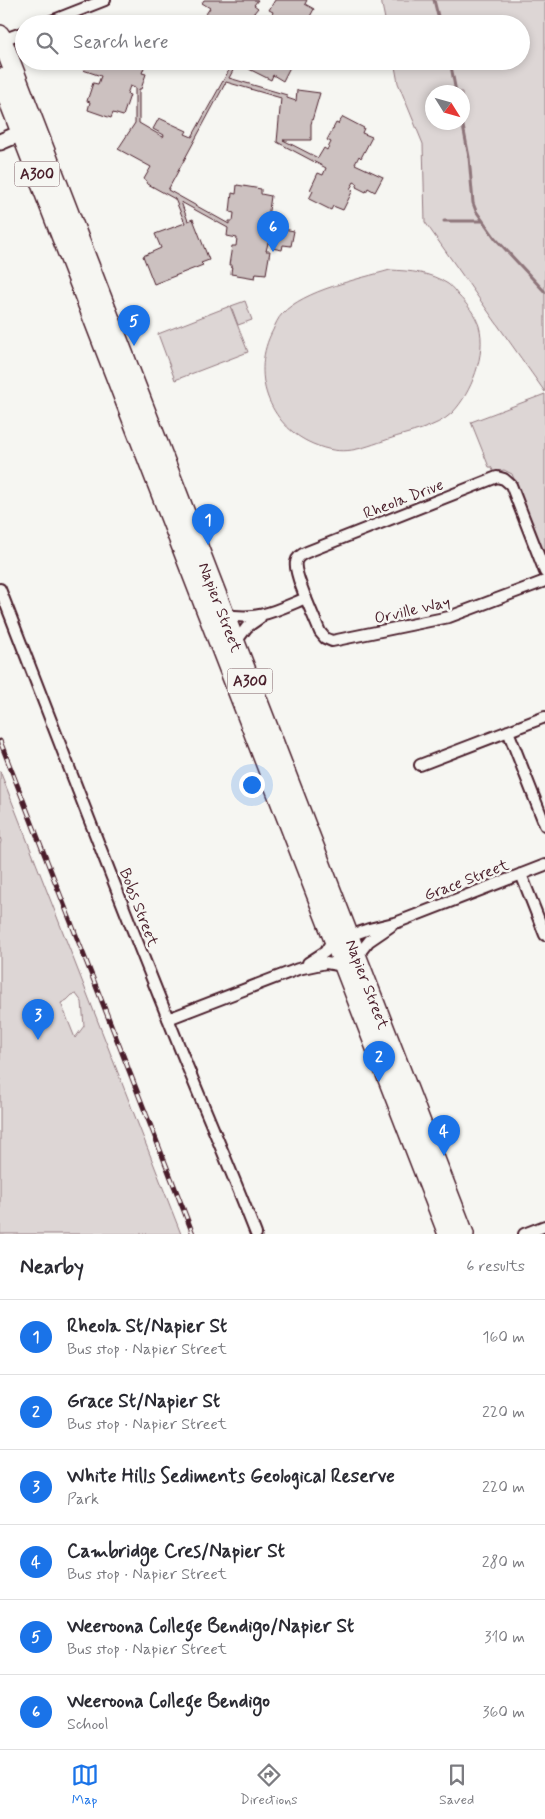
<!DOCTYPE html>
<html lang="en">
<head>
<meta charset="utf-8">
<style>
	body { margin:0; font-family:Mynerve,sans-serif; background:#f7f7f7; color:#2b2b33 }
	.compass { position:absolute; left:425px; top:85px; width:45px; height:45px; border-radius:50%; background:#fff; box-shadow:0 2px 8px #0003; rotate:127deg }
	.you { position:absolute; left:251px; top:784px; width:18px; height:18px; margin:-12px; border:4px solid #fff; border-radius:50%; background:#1a73e8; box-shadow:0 0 0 8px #1a73e833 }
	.badge { display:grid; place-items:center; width:32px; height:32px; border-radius:50%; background:#1a73e8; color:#fff; font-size:16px; font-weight:700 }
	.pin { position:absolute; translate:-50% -41px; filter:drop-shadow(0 1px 2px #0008) }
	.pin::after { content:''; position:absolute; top:26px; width:18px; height:15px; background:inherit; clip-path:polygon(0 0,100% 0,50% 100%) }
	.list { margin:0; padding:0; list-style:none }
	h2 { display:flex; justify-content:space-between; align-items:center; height:65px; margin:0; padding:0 20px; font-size:21px }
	h2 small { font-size:16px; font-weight:400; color:#7c7c81 }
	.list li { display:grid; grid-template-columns:32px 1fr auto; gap:15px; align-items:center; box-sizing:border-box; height:75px; padding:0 20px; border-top:1px solid #e1e1e2 }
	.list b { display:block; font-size:19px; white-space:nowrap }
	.list p { margin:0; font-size:16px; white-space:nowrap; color:#7c7c81 }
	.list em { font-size:16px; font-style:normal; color:#7c7c81 }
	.icon { flex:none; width:28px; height:28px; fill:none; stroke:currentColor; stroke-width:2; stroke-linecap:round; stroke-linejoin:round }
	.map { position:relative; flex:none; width:545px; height:1234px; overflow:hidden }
	.search { position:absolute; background:#fff; box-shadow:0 2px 8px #0003; left:15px; right:15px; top:15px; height:55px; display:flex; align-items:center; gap:12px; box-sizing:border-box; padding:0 18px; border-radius:28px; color:#7c7c81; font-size:19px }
	.sheet { height:515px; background:#fff }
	nav { display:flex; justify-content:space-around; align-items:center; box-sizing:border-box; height:70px; border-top:1px solid #e1e1e2; background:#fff; font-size:14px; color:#7c7c81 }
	nav a { display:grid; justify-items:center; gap:2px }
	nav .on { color:#1a73e8 }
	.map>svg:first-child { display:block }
	.green { fill:#ddd6d5; stroke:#947a80; fill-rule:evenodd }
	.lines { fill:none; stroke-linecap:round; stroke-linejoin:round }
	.stream { stroke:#8e747a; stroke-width:3 }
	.building { fill:#ccc1c0; stroke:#4a1f2b }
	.street-casing { stroke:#4a1f2b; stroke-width:14 }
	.secondary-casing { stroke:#4a1f2b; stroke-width:19 }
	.highway-casing { stroke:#4a1f2b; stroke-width:22 }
	.street { stroke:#f6f6f2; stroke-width:10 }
	.secondary { stroke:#f6f6f2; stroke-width:15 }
	.highway { stroke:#f6f6f2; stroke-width:19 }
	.rail-casing { stroke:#4a1f2b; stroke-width:5 }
	.rail { stroke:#f6f6f2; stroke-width:3; stroke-dasharray:9; stroke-linecap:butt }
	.labels { text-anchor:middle; stroke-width:5; stroke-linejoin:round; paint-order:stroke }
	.shield { fill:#f6f6f2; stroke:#7e6067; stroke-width:1 }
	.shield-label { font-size:15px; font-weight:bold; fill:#4a1f2b }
	.street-label { font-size:16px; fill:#4a1f2b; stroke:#f6f6f2 }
</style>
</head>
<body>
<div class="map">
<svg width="545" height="1234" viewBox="0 0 545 1234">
	<rect width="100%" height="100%" fill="#f6f6f2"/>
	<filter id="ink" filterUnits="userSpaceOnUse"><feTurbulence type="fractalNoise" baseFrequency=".02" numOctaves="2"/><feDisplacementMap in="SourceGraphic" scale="10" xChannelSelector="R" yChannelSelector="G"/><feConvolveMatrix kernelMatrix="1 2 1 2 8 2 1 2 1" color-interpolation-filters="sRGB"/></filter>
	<g filter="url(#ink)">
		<path class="green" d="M381 0H545V392L425 222 423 144 398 83 394 61H521V24H386ZM462 92V122H432V92Z
			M390 270C410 271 430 272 448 284 452 287 455 291 458 295 467 304 475 314 479 326 487 353 471 394 452 413 436 428 409 432 389 439 359 449 344 457 313 444 268 425 250 373 273 330 275 325 278 318 282 314 304 290 359 279 390 270Z
			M245 301 252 320 238 325 231 306Z
			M230 306 248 352 175 380 158 334Z
			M545 394V558L512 474 504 470 494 472 491 467H489L471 422Z
			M0 771 181 1234H0V845L1 841 0 837ZM76 994 82 1002 84 1026 75 1038 61 1003 67 1000 72 995Z"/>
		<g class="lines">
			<path class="stream" d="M434 0 440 24
				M450 61 456 92
				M462 121 469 157 473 203 476 211 495 238 545 292
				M444 221H482"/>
		</g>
		<path class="building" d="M204 0H258L254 5 258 8 249 19 254 24H219L206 14 210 8 202 3Z
			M275 0H307L305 4 314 9 306 24H263L266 18 269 20 273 12 269 10Z
			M86 61H150L148 66 145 65 142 73 146 74 141 89H139V123L163 137 164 135 153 129 159 118 187 131 185 134 192 137 234 61H238L229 78 287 95V98L296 101 297 90 320 93 311 124V140H283L318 158 324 148 327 150 331 142 327 140 336 123 338 124 343 117 364 128 362 133 372 137 361 158 359 156 355 164 383 177 375 192 368 188 366 192 356 187 358 184 354 182 350 189 353 190 343 210 333 206 331 210 309 199 313 191 310 190 318 173 323 175 326 168 277 142 281 98 226 82 168 190 229 224V221H233L234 213 230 212 232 193 236 194 237 185 261 189V194L271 196 268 218H264L263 225 294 231 291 246 283 245 282 250 272 248 273 244 268 243 266 251H270L266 274 256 273 255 278 231 274 232 265H229L232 246H236L237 238 227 236 228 228 181 202 188 221 193 219 209 260 201 263 203 265 154 284 143 256 161 248 155 234 185 223 175 199 146 183 147 181 144 179 151 167 118 149 135 123V88L130 86 127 94 130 95 123 116 113 113 111 118 88 110 90 102 87 101 93 83 98 84 101 76 83 70Z
			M253 61H293L283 81 273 75 271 80 249 69Z"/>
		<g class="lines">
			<g class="street-casing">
				<path id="street" d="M44 24 105 0
					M2 40 24 32
					M545 572 511 485 504 479 497 477 307 552C302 554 297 557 296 562 293 573 315 619 320 632L325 638 332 641 449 617 545 581
					M0 589C56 733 111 878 169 1021 197 1092 228 1162 256 1234
					M224 614C256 622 277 610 306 598
					M235 643 247 627 260 618
					M508 731 545 825
					M420 765 545 717
					M521 874 545 935
					M349 936 369 929 398 922 545 865
					M357 956 369 941 391 926
					M308 963 325 952 334 938
					M168 1019 298 969 326 963 344 966
					M524 1234 545 1226"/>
			</g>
			<g class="secondary-casing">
				<path id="secondary" d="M0 142 21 133"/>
			</g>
			<g class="highway-casing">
				<path id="highway" d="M0 35 464 1234
					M0 78 448 1234"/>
			</g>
			<use href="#street" class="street"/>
			<use href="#secondary" class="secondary"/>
			<use href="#highway" class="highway"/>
			<g class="rail-casing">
				<path id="rail" d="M0 741 193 1234"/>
			</g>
			<use href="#rail" class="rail"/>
		</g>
	</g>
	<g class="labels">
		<g class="shield">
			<rect x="14.5" y="161.5" width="45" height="25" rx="4"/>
			<rect x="227.5" y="668.5" width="45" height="25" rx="4"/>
		</g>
		<g class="shield-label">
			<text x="37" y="179">A300</text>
			<text x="250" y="686">A300</text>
		</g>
		<g class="street-label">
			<text transform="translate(403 498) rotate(-21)" y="6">Rheola Drive</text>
			<text transform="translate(221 607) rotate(69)" y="6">Napier Street</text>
			<text transform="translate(412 609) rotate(-13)" y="6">Orville Way</text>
			<text transform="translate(466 879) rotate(-21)" y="6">Grace Street</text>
			<text transform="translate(140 907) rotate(69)" y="6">Bobs Street</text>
			<text transform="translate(368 984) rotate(69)" y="6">Napier Street</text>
		</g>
	</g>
</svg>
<svg class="compass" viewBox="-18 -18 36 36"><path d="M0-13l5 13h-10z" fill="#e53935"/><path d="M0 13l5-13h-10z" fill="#7c7c81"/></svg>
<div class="you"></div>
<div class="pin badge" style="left:208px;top:545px">1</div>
<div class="pin badge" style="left:379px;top:1082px">2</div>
<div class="pin badge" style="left:38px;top:1040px">3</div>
<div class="pin badge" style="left:444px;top:1156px">4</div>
<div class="pin badge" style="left:134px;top:346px">5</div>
<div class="pin badge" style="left:273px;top:252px">6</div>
<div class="search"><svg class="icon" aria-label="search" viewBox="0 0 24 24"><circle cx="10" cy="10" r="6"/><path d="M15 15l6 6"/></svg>Search here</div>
</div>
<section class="sheet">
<h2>Nearby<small>6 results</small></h2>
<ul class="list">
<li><span class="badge">1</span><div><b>Rheola St/Napier St</b><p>Bus stop · Napier Street</p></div><em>160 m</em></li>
<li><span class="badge">2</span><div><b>Grace St/Napier St</b><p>Bus stop · Napier Street</p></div><em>220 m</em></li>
<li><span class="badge">3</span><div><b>White Hills Sediments Geological Reserve</b><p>Park</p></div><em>220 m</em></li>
<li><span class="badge">4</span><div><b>Cambridge Cres/Napier St</b><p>Bus stop · Napier Street</p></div><em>280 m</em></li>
<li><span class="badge">5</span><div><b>Weeroona College Bendigo/Napier St</b><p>Bus stop · Napier Street</p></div><em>310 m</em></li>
<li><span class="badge">6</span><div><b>Weeroona College Bendigo</b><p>School</p></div><em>360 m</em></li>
</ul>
</section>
<nav>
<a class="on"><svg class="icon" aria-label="map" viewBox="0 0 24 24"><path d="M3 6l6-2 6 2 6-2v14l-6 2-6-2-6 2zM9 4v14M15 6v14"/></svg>Map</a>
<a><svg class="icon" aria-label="directions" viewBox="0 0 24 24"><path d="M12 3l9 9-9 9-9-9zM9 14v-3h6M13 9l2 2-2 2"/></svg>Directions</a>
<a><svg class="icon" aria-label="saved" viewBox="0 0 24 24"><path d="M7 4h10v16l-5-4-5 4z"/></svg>Saved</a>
</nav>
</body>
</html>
